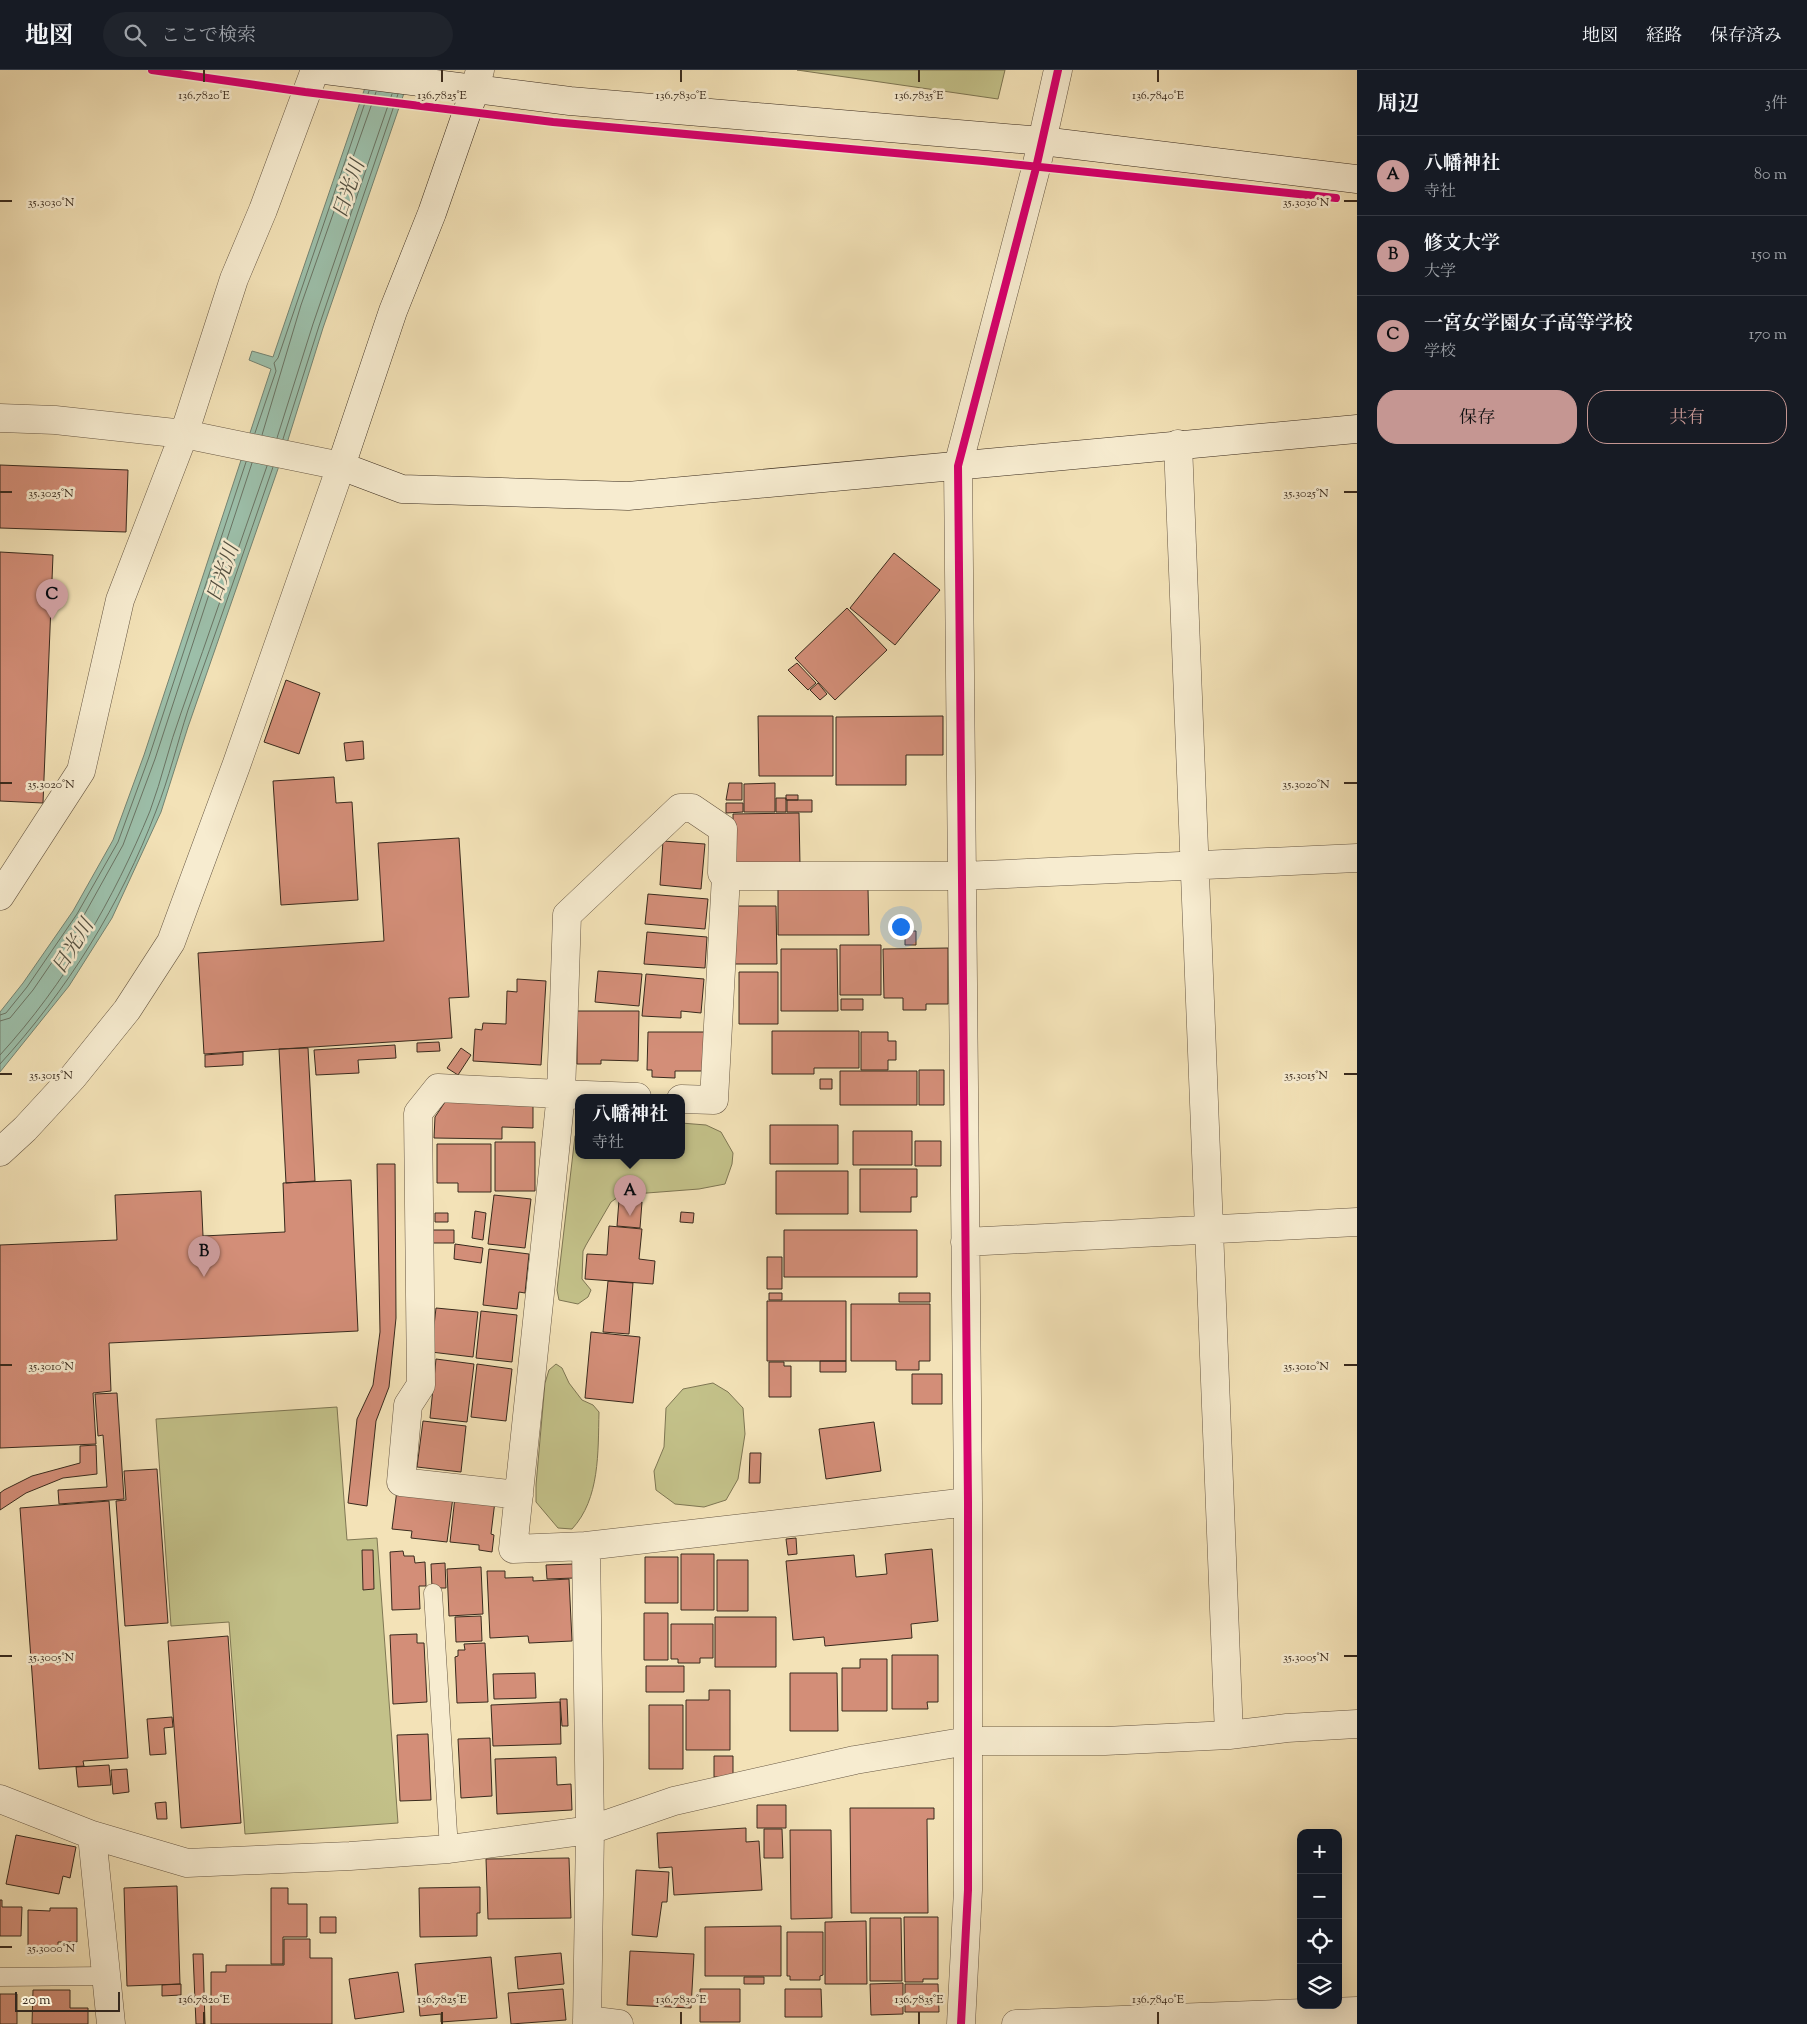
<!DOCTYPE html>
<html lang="ja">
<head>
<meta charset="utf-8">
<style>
	body { margin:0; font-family:"Sorts Mill Goudy","Noto Serif JP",serif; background:#20242c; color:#f1f3f6 }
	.controls { position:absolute; right:15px; bottom:15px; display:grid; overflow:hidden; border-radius:10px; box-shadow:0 5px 20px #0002 }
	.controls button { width:45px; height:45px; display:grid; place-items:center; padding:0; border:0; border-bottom:1px solid #363941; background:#171b24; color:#f1f3f6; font:25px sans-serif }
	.scale { position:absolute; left:15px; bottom:12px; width:105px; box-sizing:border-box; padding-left:5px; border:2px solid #392a1d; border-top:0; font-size:14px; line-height:18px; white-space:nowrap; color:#392a1d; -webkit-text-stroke:4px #f7ecd0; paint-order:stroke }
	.you { position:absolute; left:900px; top:856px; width:18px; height:18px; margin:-12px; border:4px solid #fff; border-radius:50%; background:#1a73e8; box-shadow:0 0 0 8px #1a73e833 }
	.badge { display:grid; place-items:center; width:32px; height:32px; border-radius:50%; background:#c59692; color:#111; font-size:16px; font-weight:700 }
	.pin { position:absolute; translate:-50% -41px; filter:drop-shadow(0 1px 2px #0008) }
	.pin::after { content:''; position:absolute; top:26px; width:18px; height:15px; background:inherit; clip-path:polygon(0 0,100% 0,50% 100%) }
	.popup { position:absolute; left:575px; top:1024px; width:110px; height:65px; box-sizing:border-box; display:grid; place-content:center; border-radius:10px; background:#171b24; filter:drop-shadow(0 1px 4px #0005); font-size:16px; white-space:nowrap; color:#9ea1a6 }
	.popup b { font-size:19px; color:#f1f3f6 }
	.popup::after { content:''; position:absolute; left:50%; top:100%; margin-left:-10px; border:10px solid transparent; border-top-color:#171b24 }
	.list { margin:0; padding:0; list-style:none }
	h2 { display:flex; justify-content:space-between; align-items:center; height:65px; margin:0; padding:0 20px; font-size:21px }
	h2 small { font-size:16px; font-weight:400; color:#9ea1a6 }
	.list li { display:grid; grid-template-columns:32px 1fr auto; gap:15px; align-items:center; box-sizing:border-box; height:80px; padding:0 20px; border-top:1px solid #363941 }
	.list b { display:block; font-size:19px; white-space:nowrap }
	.list p { margin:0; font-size:16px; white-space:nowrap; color:#9ea1a6 }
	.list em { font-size:16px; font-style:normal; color:#9ea1a6 }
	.actions { display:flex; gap:10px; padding:15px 20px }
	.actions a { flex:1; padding:11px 0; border:1px solid #c59692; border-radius:20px; text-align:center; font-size:18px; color:#c59692 }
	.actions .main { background:#c59692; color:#111 }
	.icon { flex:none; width:28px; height:28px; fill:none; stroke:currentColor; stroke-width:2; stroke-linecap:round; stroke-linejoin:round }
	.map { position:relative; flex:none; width:1357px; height:1954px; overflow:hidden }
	header { display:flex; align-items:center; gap:30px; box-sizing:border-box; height:70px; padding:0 25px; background:#171b24; border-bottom:1px solid #363941 }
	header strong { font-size:24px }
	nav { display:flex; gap:28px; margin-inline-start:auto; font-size:18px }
	.search { width:350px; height:45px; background:#20242c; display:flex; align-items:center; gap:12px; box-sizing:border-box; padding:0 18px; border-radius:28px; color:#9ea1a6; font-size:19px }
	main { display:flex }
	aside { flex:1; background:#171b24 }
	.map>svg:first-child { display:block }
	.green { fill:#c3c189; stroke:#7e7653 }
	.water { fill:#9cbfaa; stroke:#748372 }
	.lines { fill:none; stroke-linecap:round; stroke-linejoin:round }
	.shore { stroke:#6a7464; stroke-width:1 }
	.building { fill:#d38e78; stroke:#392a1d }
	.lane-casing { stroke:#685844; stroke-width:19 }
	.street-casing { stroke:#685844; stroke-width:29 }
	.secondary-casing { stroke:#392a1d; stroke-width:29 }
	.lane { stroke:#f7ecd0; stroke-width:18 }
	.street { stroke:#f7ecd0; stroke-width:28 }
	.secondary { stroke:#f7ecd0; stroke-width:28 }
	.cycleway-casing { stroke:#f7ecd0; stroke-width:11 }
	.cycleway { stroke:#d6006c; stroke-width:8 }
	.ticks { fill:none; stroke:#392a1d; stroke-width:2 }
	.labels { text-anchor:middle; stroke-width:5; stroke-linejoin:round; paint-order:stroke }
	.water-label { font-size:20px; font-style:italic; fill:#524f40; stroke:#f7ecd0 }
	.ticks-label { font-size:12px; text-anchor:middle; fill:#392a1d; stroke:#f7ecd0; stroke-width:5; stroke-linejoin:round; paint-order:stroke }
</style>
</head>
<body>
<header>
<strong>地図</strong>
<div class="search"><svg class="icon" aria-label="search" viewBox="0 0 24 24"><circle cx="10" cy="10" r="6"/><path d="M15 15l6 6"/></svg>ここで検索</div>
<nav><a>地図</a><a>経路</a><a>保存済み</a></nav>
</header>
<main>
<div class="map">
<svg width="1357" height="1954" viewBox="0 0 1357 1954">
	<rect width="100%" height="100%" fill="#f3e2b7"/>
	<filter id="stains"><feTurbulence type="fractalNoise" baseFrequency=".004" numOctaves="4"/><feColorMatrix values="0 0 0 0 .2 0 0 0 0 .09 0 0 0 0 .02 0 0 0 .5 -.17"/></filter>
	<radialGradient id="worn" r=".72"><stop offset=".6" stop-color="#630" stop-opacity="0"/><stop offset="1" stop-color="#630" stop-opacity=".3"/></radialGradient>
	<path class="green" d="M797 0H1005L998 29Z
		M681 1053 706 1055 721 1062 733 1083 732 1094 725 1114 699 1119 621 1125 611 1132 586 1175 583 1181 582 1209 591 1220 588 1227 578 1234 559 1230 557 1220 575 1066 579 1060V1085H681Z
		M556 1294 562 1298 569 1313 582 1330 593 1335 599 1342C598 1382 600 1429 572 1459L558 1458 536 1432V1415L545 1313 549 1300Z
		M713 1313 728 1322 743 1338 745 1364 738 1409 726 1430 704 1437 675 1434 656 1420 654 1401 664 1377 666 1338 683 1319Z
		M337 1337 347 1470 377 1468 398 1753 245 1764 229 1552 171 1556 156 1349Z"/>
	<path class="water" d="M371 0H412L323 258 287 373 188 657 161 742 112 848 69 916 0 1002V942L23 913 73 841 113 770 144 685 271 299 249 290 252 281 273 287Z"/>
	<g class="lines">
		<path class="shore" d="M255 363 276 301 274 293 278 288 369 21
			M262 365 301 235 376 22
			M277 368 313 254 392 24
			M283 369 319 256 398 24
			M0 945 6 943 27 917 77 844 118 772 149 687 246 392
			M0 951 10 948 33 920 83 847 123 775 155 689 252 393
			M0 985C65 914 114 829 150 741 162 709 169 675 181 643 210 561 238 479 267 396
			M0 994C67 921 121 834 156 741 169 708 177 674 188 640 217 560 245 478 273 397"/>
	</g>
	<path class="building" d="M0 395 128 400 126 462 0 458Z
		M0 482 53 485 43 733 0 731Z
		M894 483 940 520 895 575 850 538Z
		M847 538 887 580 835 630 795 588Z
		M797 593 816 613 808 620 788 600Z
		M286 610 320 623 299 684 264 672Z
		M818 613 827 624 820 630 810 620Z
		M758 646H833V706H759Z
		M943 646V685H906V715H836V647Z
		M363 671 364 689 346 691 344 673Z
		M334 707 336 733 352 732 358 830 281 835 273 711Z
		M729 713H742V730H726Z
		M775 713V742H744V714Z
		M786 725H798V730H786Z
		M776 728H786V742H776Z
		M787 730H812V742H787Z
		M726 733H743V742L726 743Z
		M799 743 800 795H733V744Z
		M459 768 469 927 449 928 452 968 204 984 198 883 384 871 378 773Z
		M663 771 705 774 701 819 660 815Z
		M778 819H868L869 865H778Z
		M648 824 708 829 705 859 645 854Z
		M735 836H776L777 894H735Z
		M905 861H916V875H905Z
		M647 862 707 867 705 898 644 894Z
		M840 875H881V925H840Z
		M948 878V934H926V940H903V928H884L883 879Z
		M781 879H837L838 941H781Z
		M598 901 642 904 639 936 595 932Z
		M739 902H778V954H739Z
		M646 904 704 909 701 943 681 941V948L642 946Z
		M517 909 546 911 541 995 473 991 475 959 482 960 483 953 506 954 507 921 517 922Z
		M841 929H863V940H841Z
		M577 941H639L638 991 601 990V994H577Z
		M772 961H859V998H814V1004H772Z
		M648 962H706L705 1001H675V1008L652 1007V1000H647Z
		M861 962H888V971H896V990H888V1000H861Z
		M439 972 440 981 417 982V973Z
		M395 975 396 988 358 990 359 1003 316 1005 314 980Z
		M308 978 315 1111 286 1113 279 979Z
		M461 978 471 985 458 1005 447 998Z
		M243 982V995L205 997V985Z
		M919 1000H944V1035H919Z
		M840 1001H917V1035H840Z
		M820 1009H832V1019H820Z
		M445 1032 533 1033V1058L502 1057V1069L434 1068 435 1047Z
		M770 1055H838V1094H770Z
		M853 1061H912V1095H853Z
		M915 1071H941V1096H915Z
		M495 1072H535V1121H495Z
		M437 1074H491V1122H458V1113H437Z
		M377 1094H395L396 1248 389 1317 376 1351 367 1436 348 1433 357 1349 373 1315 380 1262Z
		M860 1099H917V1127H911V1142H860Z
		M776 1101H848V1144H776Z
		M351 1110 358 1261 109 1273 111 1321 93 1323 96 1374 0 1378V1175L117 1170 115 1125 201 1121 203 1166 285 1162 283 1113Z
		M494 1125 531 1129 525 1178 488 1174Z
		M619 1130 642 1132 640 1158 617 1156Z
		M475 1141 486 1143 483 1170 472 1168Z
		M681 1142 694 1143 693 1153 680 1152Z
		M435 1143H448V1152H435Z
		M609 1156 642 1159 639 1189 655 1191 653 1214 585 1209 587 1184 607 1185Z
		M429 1160H454V1173H429Z
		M784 1160H917V1207H784Z
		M455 1174 483 1178 481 1193 454 1189Z
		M489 1179 529 1184 525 1223 519 1222 517 1239 483 1235Z
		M767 1187H782V1219H767Z
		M608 1211 633 1213 629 1264 603 1262Z
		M769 1223H782V1230H769Z
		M899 1223H930V1232H899Z
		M767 1231H846V1291H767Z
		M851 1234H930V1291H919V1300H896V1291H851Z
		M436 1238 478 1242 473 1287 431 1282Z
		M481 1241 517 1245 512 1292 476 1288Z
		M591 1262 640 1267 633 1333 585 1328Z
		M436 1289 474 1294 467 1352 430 1348Z
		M820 1291H846V1302H820Z
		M769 1292H784V1296H791V1327H769Z
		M477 1294 512 1299 506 1351 471 1347Z
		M912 1304H942V1334H912Z
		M117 1323 124 1429 59 1434 58 1420 107 1417 103 1365 98 1366 95 1324Z
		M423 1351 466 1356 461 1402 417 1397Z
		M874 1352 881 1401 826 1409 819 1359Z
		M96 1375 97 1404 63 1408 26 1423 0 1440V1423L4 1420 32 1406 80 1393V1376Z
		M750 1383H761L760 1413H749Z
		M157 1399 168 1553 125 1556 116 1431 126 1430 124 1401Z
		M397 1420 453 1427 447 1472 411 1468 412 1461 392 1459Z
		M455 1427 495 1431 491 1464 494 1465 492 1482 479 1480V1475L450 1472Z
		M109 1431 128 1688 83 1691 84 1696 39 1699 20 1438Z
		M796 1468 797 1484 788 1485 786 1469Z
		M932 1479 938 1551 911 1554 912 1568 825 1576 824 1567 793 1570 786 1491 854 1485 856 1507 887 1504 885 1484Z
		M362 1480H373L374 1519 363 1520Z
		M403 1481 404 1486H414L415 1493 425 1492 426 1516H419L420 1539 392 1540 390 1482Z
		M681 1484H714V1540H681Z
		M645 1487H678V1533H645Z
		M717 1490H748V1541H717Z
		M445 1493 446 1518H432L431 1494Z
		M573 1494 574 1508 547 1509 546 1495Z
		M481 1497 483 1544 449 1546 447 1499Z
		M487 1501H505V1508L533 1507V1511L569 1509 572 1571 529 1573 528 1566 490 1568Z
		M644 1543H668V1590H644Z
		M481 1546 482 1571 456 1572 455 1547Z
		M715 1547H776V1597H715Z
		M671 1554H713V1588H700V1593H678V1589H671Z
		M417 1564V1573H424L427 1632 393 1634 390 1565Z
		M228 1566 241 1753 181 1758 168 1571Z
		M485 1573 488 1632 457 1633 455 1587 458 1586V1580H465L464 1574Z
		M892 1585H938V1632H927L928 1639H892Z
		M860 1589H887V1641H842V1598H860Z
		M646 1596H684V1622H646Z
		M535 1603 536 1628 494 1629 493 1604Z
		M790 1603H837L838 1661H790Z
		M709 1620H730V1680H686V1630H709Z
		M560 1629H567L568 1656H562Z
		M560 1632 561 1674 493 1676 491 1635Z
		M649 1635H683V1699H649Z
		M172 1647 173 1657 164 1658 166 1684 150 1685 147 1649Z
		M428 1664 431 1730 400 1731 397 1665Z
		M490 1668 492 1726 461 1728 458 1669Z
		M714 1686H733V1707H714Z
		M556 1687 557 1715 571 1714 572 1740 497 1744 495 1689Z
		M109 1695 111 1715 78 1717 76 1697Z
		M127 1699 129 1722 113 1724 111 1700Z
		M166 1732 167 1749H157L155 1733Z
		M757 1735H786V1758H757Z
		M850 1738H934V1749H927L928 1843H851Z
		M746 1758V1772L759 1771 762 1820 674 1825 672 1797 659 1798 657 1763Z
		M764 1759H782L783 1788H764Z
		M790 1760H831L832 1848 791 1849Z
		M16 1765 76 1777 70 1808 63 1806 59 1824 6 1814Z
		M569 1788 571 1848 488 1849 486 1789Z
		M636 1800 669 1802 667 1832H662L657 1867 632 1865Z
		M177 1816 180 1914 127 1916 124 1818Z
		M480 1817V1843H477V1866L420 1867 419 1818Z
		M271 1818H288V1834H307V1867H283V1894H271Z
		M0 1830H2V1837H22L21 1866H0Z
		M50 1838H77V1872H58V1881L28 1880V1840L50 1841Z
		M320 1847H336V1863H320Z
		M904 1847H938V1909H923V1912H905Z
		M870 1848H901L902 1911H870Z
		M866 1851 867 1914H825V1852Z
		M781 1856V1906H705V1857Z
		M787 1862H823V1905L820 1906V1910H790V1906H787Z
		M284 1869H310V1888H332V1954H211V1902H226V1895H284Z
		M630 1881 694 1884 691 1938 627 1935Z
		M561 1883 564 1914 518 1919 515 1887Z
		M193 1884H203L205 1954H196Z
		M491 1887 497 1948 441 1952V1944L420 1946 415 1894Z
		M398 1902 404 1942 355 1949 349 1909Z
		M744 1907H764V1914H744Z
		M903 1913V1944L871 1945 870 1914Z
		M181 1914V1925L162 1926V1915Z
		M905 1914H938L939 1942H905Z
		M563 1919 566 1950 511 1954 508 1923Z
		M700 1919H740V1952H700Z
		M785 1919H821L822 1947H785Z
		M33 1920H70V1938H88V1954H32Z
		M0 1924H17V1954H0Z"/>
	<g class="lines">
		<g class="lane-casing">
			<path id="lane" d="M433 1523 449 1779
				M0 1907 107 1906"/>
		</g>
		<g class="street-casing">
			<path id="street" d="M475 19 480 0
				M0 348 55 350 184 364 341 396 236 696 171 872 127 940 73 1007 25 1059 0 1082
				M1178 374 1229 1665
				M0 826 81 701 120 530 184 364 234 209 263 140 315 0
				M681 1029 714 1030 726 806H962L1357 788
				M965 1172 1357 1152
				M519 1425 401 1412 408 1335 421 1315 418 1043 438 1018 561 1024 567 845 680 738H692L723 759 722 803 726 806
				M586 1476 968 1432
				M0 1729 92 1765 187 1793 350 1786 449 1779 590 1760 674 1731 855 1690 968 1671H1105L1229 1665 1287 1658 1357 1654
				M92 1765 111 1954
				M587 1950 619 1954
				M587 1954 590 1760 586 1476 513 1479 561 1024 637 1027
				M961 1954 968 1820V1432L958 396 1036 98 1058 0
				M1016 1954 1357 1941"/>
		</g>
		<g class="secondary-casing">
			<path id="secondary" d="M325 0 570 31 1042 71 1357 109
				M475 19 432 143 393 241 341 396 402 419 628 426 1357 359"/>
		</g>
		<use href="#lane" class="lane"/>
		<use href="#street" class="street"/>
		<use href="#secondary" class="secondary"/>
		<g class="cycleway-casing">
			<path id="cycleway" d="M152 0 305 22 553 52 983 91 1336 128
				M961 1954 968 1820V1432L958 396 1036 98 1058 0"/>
		</g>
		<use href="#cycleway" class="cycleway"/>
	</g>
	<path class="ticks" d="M204 0V12M442 0V12M681 0V12M919 0V12M1158 0V12M0 131H12M1344 131H1357M0 422H12M1344 422H1357M0 713H12M1344 713H1357M0 1004H12M1344 1004H1357M0 1295H12M1344 1295H1357M0 1586H12M1344 1586H1357M0 1877H12M204 1942V1954M442 1942V1954M681 1942V1954M919 1942V1954M1158 1942V1954"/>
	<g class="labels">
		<g class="water-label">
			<text transform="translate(348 119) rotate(-71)" y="7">日光川</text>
			<text transform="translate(222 503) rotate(-71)" y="7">日光川</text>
			<text transform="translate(72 876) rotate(-58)" y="7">日光川</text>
		</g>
	</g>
	<g class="ticks-label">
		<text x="204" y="29">136.7820°E</text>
		<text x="442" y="29">136.7825°E</text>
		<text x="681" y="29">136.7830°E</text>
		<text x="919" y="29">136.7835°E</text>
		<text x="1158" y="29">136.7840°E</text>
		<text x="51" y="136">35.3030°N</text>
		<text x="1306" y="136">35.3030°N</text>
		<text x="51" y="427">35.3025°N</text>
		<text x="1306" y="427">35.3025°N</text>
		<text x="51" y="718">35.3020°N</text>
		<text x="1306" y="718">35.3020°N</text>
		<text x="51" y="1009">35.3015°N</text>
		<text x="1306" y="1009">35.3015°N</text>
		<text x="51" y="1300">35.3010°N</text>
		<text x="1306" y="1300">35.3010°N</text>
		<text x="51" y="1591">35.3005°N</text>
		<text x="1306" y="1591">35.3005°N</text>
		<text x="51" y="1882">35.3000°N</text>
		<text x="204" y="1933">136.7820°E</text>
		<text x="442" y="1933">136.7825°E</text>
		<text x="681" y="1933">136.7830°E</text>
		<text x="919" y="1933">136.7835°E</text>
		<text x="1158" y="1933">136.7840°E</text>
	</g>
	<rect width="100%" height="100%" filter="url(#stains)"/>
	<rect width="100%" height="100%" fill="url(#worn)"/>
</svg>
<div class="controls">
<button>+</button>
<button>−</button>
<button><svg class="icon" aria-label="locate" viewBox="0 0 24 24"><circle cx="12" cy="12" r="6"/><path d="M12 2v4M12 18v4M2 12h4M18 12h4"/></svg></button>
<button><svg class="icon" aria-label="layers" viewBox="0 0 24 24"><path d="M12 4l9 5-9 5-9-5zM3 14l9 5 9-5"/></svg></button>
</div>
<div class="scale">20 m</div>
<div class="you"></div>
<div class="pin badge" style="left:630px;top:1146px">A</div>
<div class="popup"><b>八幡神社</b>寺社</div>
<div class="pin badge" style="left:204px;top:1207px">B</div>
<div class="pin badge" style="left:52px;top:550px">C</div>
</div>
<aside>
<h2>周辺<small>3件</small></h2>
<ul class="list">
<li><span class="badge">A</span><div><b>八幡神社</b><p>寺社</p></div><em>80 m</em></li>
<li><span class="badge">B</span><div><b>修文大学</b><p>大学</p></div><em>150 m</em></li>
<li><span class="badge">C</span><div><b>一宮女学園女子高等学校</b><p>学校</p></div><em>170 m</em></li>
</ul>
<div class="actions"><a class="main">保存</a><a>共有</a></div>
</aside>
</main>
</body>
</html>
